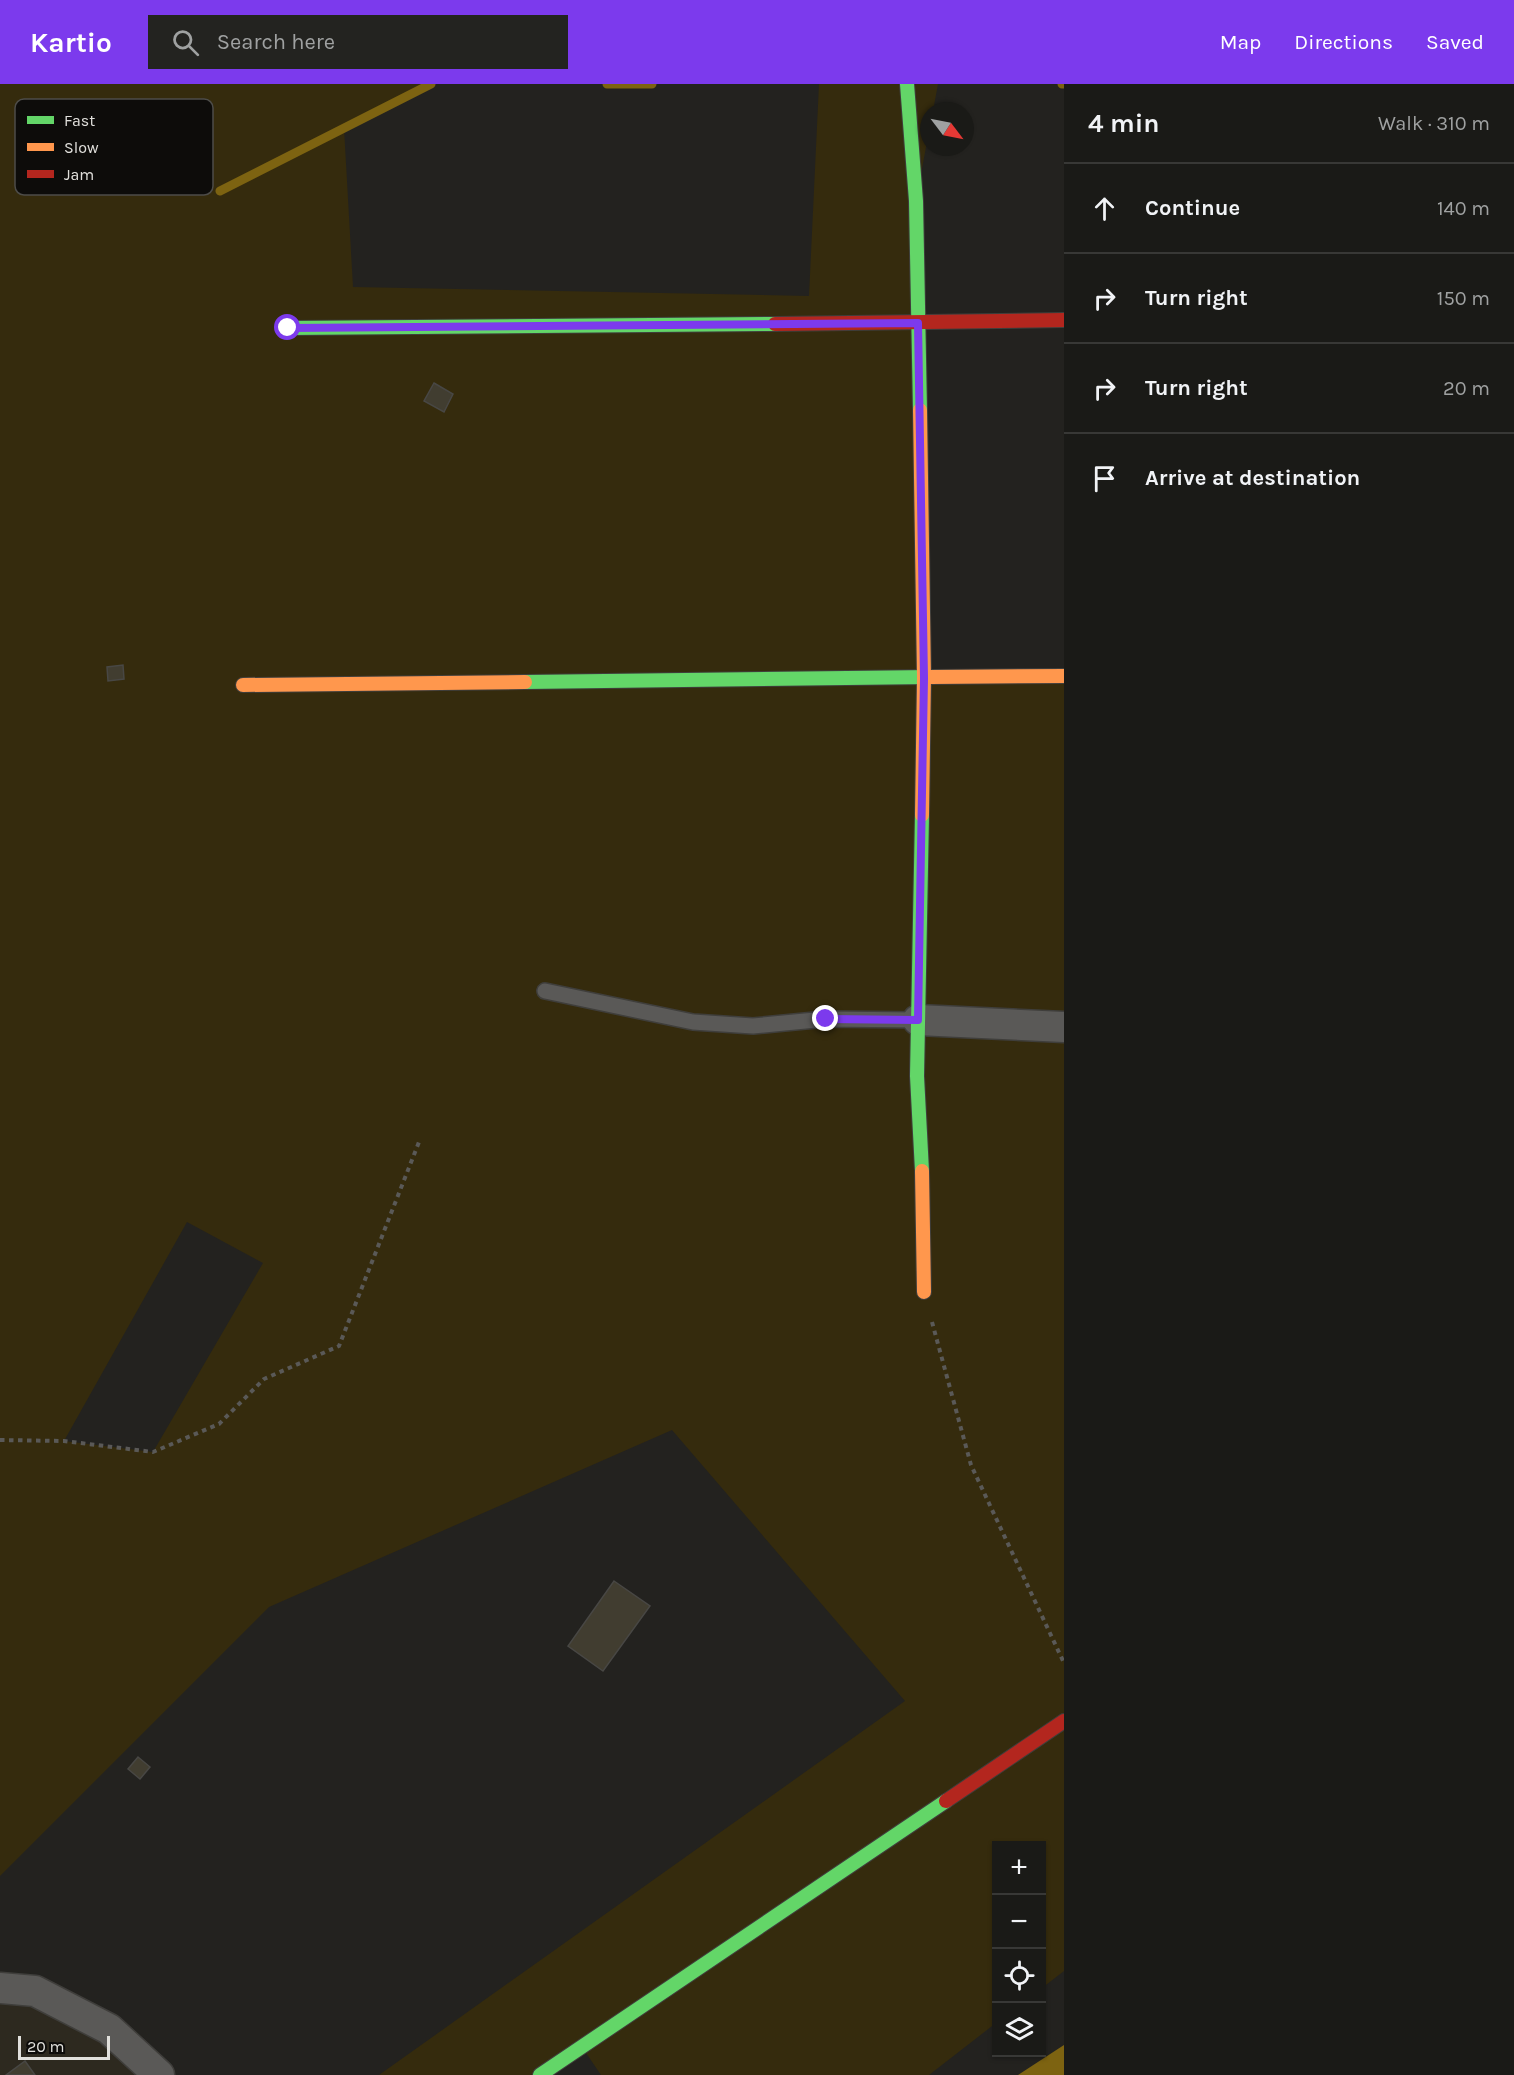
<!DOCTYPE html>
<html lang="en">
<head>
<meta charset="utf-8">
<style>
	body { margin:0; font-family:Karla,sans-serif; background:#232320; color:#f1f3f6 }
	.controls { position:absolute; right:18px; bottom:18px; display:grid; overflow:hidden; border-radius:0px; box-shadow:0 2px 4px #0004 }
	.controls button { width:54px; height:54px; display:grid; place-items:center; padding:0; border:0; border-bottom:2px solid #383836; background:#1a1a17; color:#f1f3f6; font:30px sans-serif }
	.compass { position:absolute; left:920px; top:18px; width:54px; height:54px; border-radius:50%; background:#1a1a17; box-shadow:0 2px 4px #0004; rotate:122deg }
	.scale { position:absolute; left:18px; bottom:15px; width:92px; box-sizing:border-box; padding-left:6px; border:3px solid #e1e0dc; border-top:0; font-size:16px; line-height:21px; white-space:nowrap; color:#e1e0dc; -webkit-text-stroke:4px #0d0c0a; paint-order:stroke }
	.stop { position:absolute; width:18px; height:18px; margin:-14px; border:4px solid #7c3aed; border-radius:50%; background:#fff }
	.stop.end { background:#7c3aed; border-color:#fff; box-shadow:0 2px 6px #0008 }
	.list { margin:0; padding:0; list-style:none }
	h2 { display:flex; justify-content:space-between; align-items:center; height:78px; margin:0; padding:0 24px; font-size:26px }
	h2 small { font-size:20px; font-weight:400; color:#9fa1a1 }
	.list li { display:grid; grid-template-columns:39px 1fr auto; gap:18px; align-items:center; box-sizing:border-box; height:90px; padding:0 24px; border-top:2px solid #383836 }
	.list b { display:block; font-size:22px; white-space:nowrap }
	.list em { font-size:20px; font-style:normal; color:#9fa1a1 }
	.icon { flex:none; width:33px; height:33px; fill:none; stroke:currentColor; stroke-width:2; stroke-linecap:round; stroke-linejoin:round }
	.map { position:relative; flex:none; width:1064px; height:1991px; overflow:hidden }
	header { display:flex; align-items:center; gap:36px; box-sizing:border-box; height:84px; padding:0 30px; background:#7c3aed; color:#fff }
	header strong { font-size:28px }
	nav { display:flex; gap:33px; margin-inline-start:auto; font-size:21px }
	.search { width:420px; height:54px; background:#232320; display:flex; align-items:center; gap:15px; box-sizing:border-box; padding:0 21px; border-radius:0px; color:#9fa1a1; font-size:22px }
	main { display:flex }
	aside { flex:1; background:#1a1a17 }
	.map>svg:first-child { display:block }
	.built { fill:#2d291f }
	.green { fill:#352b0d; fill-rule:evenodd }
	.water { fill:#7d6311 }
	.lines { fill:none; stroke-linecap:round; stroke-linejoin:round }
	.stream { stroke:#7d6311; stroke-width:9 }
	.building { fill:#413d30; stroke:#484744; stroke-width:1.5 }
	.lane-casing { stroke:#3f3e3b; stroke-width:18 }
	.street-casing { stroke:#3f3e3b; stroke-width:33 }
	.fast-casing { stroke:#3f3e3b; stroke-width:16 }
	.slow-casing { stroke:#3f3e3b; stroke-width:16 }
	.jam-casing { stroke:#3f3e3b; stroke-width:16 }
	.path { stroke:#5a5957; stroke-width:4; stroke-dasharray:4.5 4.5; stroke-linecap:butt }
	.lane { stroke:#5a5957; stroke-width:15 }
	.street { stroke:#5a5957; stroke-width:30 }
	.fast { stroke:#63d668; stroke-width:14 }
	.slow { stroke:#ff974d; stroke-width:14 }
	.jam { stroke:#b3261e; stroke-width:14 }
	.route { stroke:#7c3aed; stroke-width:8 }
	.key { fill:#0d0c0a; stroke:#4d4c49; stroke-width:1.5 }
	.key-label { font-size:16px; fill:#e1e0dc }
</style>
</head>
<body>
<header>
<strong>Kartio</strong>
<div class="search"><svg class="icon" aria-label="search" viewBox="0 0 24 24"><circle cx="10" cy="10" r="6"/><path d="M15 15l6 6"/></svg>Search here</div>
<nav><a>Map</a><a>Directions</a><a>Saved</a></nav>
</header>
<main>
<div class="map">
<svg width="1064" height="1991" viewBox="0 0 1064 1991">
	<rect width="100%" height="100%" fill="#23221f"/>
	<path class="built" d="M0 1904 35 1907 159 1991H0Z"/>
	<path class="green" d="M0 0H431L344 44 353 203 809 212 819 0H938L933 27H929V47L916 117 924 594 1064 592V1887L1042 1904V1762H996V1939L929 1991H601L582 1963 540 1991H379L905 1617 672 1346 269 1523 0 1792ZM187 1138 263 1179 153 1368 64 1357Z"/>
	<path class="water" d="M1064 1961V1991H1018Z"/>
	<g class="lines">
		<path class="stream" d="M607 0H652
			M1062 0H1064
			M220 107 431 0"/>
	</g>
	<path class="building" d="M434 299 453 310 444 328 424 317Z
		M123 581 124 595 108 597 107 583Z
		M614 1497 650 1522 603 1587 568 1562Z
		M138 1673 150 1683 140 1695 128 1685Z
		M25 1977 35 1991H6Z"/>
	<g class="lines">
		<g class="lane-casing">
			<path id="lane" d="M545 907 693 938 753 942 826 935 918 936"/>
		</g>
		<g class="street-casing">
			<path id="street" d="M918 936 1064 943
				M0 1904 35 1907 109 1945 159 1991"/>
		</g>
		<g class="fast-casing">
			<path id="fast" d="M907 0 916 117 920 326
				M288 244 775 240
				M525 598 931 593
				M922 731 917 992 922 1087
				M540 1991 946 1717"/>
		</g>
		<g class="slow-casing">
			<path id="slow" d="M920 326 924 594 922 731
				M931 593 1064 592
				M243 601 525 598
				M922 1087 924 1208"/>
		</g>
		<g class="jam-casing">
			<path id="jam" d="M775 240 1064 236
				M946 1717 1064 1637"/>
		</g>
		<path class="path" d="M932 1238 971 1381 1064 1579
			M0 1356 64 1357 153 1368 219 1340 264 1295 339 1262 419 1058"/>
		<use href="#lane" class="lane"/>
		<use href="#street" class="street"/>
		<use href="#fast" class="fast"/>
		<use href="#slow" class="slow"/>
		<use href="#jam" class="jam"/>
	</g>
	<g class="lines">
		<path class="route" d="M288 244 918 239 924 594 918 936 826 935"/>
	</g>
	<rect x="15" y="15" width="198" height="96" rx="9" class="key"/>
	<rect x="27" y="32" width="27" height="8" fill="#63d668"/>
	<rect x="27" y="59" width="27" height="8" fill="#ff974d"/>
	<rect x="27" y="86" width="27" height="8" fill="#b3261e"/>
	<g class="key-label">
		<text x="64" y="42">Fast</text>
		<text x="64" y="69">Slow</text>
		<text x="64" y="96">Jam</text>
	</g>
</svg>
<div class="controls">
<button>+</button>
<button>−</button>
<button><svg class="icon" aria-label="locate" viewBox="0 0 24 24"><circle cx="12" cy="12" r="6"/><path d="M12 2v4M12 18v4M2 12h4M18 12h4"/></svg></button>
<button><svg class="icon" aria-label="layers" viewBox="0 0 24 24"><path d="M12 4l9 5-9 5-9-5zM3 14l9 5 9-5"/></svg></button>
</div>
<svg class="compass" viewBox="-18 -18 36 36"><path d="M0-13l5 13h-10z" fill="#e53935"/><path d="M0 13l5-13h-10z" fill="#9fa1a1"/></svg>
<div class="scale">20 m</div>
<div class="stop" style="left:288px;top:244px"></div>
<div class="stop end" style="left:826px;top:935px"></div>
</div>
<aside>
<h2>4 min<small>Walk · 310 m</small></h2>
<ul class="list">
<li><svg class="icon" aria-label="ahead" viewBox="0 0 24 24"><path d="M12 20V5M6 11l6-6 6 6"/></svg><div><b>Continue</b></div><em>140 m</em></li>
<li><svg class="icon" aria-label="right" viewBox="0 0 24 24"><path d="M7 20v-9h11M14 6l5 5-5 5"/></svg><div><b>Turn right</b></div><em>150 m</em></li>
<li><svg class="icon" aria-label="right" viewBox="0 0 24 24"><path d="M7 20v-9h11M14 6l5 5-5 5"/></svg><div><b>Turn right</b></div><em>20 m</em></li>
<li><svg class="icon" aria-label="arrive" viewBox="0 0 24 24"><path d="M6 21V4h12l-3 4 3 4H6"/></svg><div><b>Arrive at destination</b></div></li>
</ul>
</aside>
</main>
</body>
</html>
